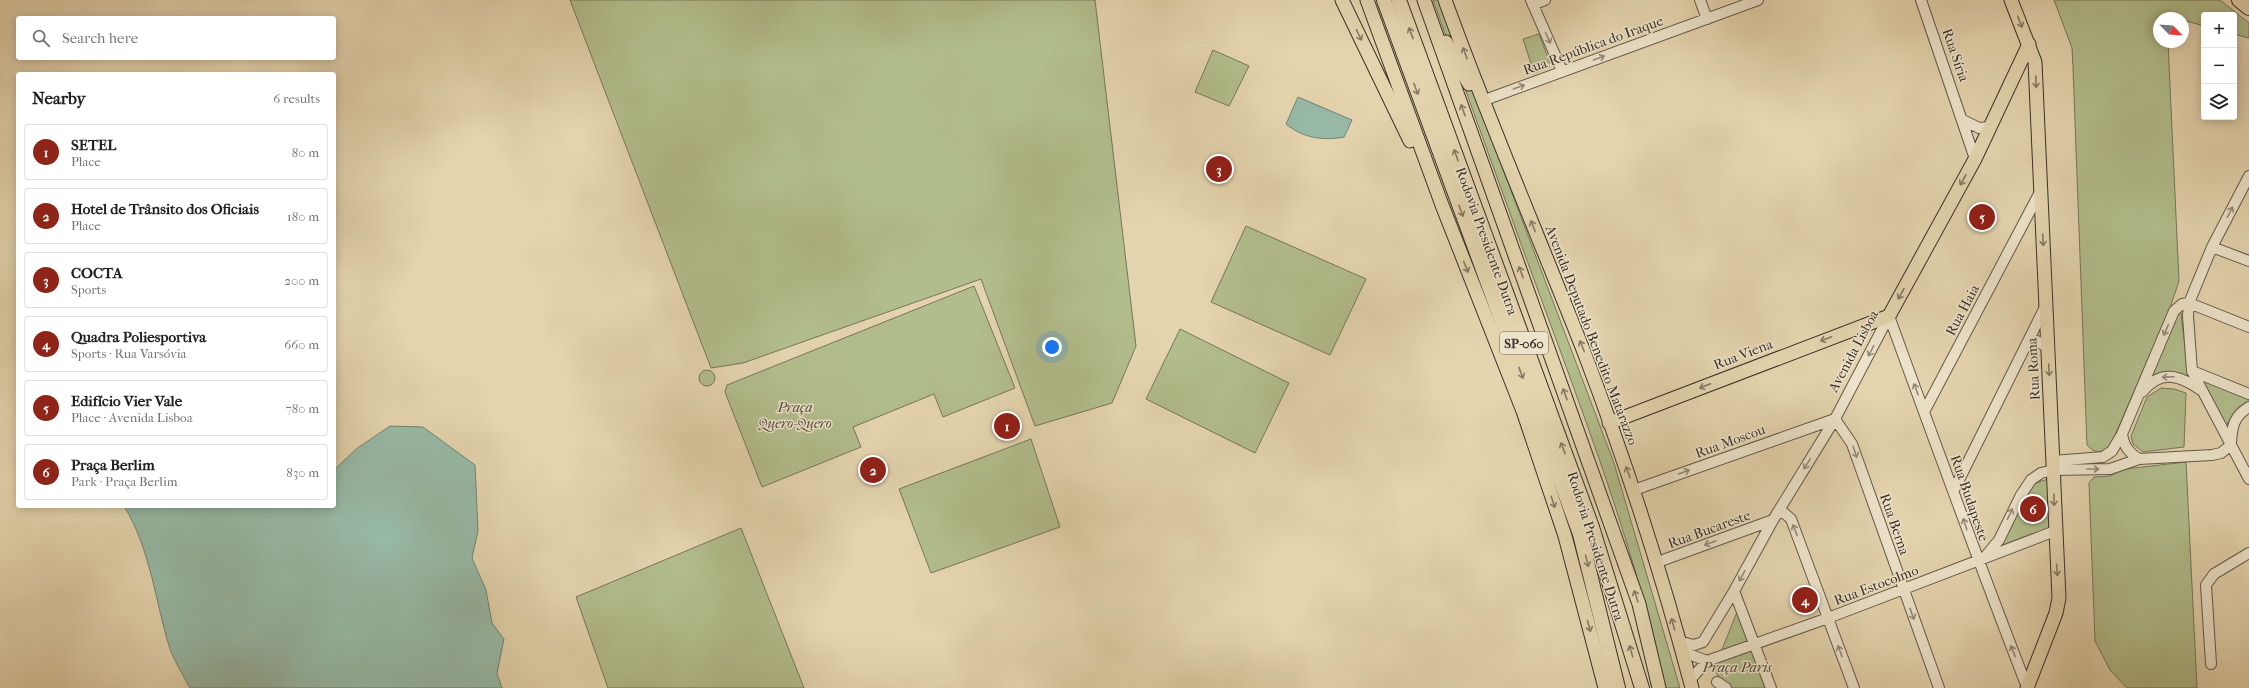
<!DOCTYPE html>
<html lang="en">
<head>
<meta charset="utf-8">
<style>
	body { margin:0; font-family:"IM FELL French Canon",serif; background:#f2f2f2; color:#202124 }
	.controls { position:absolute; right:12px; top:12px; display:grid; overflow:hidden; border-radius:4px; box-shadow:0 2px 10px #0003 }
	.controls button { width:36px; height:36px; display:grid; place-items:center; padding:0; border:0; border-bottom:1px solid #e0e0e0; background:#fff; color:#202124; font:20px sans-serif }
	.compass { position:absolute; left:2153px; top:12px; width:36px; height:36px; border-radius:50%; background:#fff; box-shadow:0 2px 10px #0003; rotate:115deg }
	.you { position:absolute; left:1052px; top:347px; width:14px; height:14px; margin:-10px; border:3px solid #fff; border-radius:50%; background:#1a73e8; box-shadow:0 0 0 6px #1a73e833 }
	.badge { display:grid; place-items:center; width:26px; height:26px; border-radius:50%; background:#8f2418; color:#fff; font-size:13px; font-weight:700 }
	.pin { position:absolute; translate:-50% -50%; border:2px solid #fff; box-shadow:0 1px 4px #0006 }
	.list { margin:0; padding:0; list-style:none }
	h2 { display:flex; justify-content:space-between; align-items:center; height:52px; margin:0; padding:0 16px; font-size:17px }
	h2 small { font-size:13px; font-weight:400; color:#757577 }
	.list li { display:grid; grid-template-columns:26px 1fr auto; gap:12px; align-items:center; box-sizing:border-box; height:56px; margin:0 8px 8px; padding:0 8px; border:1px solid #e0e0e0; border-radius:4px }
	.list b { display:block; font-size:15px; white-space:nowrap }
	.list p { margin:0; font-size:13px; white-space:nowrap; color:#757577 }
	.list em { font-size:13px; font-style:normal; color:#757577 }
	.icon { flex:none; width:22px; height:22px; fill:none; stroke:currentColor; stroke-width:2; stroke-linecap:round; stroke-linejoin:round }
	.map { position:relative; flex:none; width:2249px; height:688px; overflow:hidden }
	.search { position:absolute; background:#fff; box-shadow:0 2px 10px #0003; left:16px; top:16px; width:320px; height:44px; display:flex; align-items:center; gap:10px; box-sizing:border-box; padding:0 14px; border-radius:4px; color:#757577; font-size:15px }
	.panel { position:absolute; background:#fff; box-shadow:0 2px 10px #0003; left:16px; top:72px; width:320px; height:436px; border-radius:4px }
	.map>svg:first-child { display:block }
	.green { fill:#b2bd8c; stroke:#76765a }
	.water { fill:#97b9a6; stroke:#728274 }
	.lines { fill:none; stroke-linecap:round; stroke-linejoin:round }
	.minor-casing { stroke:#64584a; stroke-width:12 }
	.major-casing { stroke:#3a2f28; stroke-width:15 }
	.highway-casing { stroke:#3a2f28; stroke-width:16 }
	.minor { stroke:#ede3ca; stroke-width:10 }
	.major { stroke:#e4d4ae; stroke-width:13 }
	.highway { stroke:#e4d4ae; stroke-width:14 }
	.oneway { stroke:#867964 }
	.oneway2 { stroke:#948979 }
	.labels { text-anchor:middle; stroke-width:3; stroke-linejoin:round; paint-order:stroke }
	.shield { fill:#ede3ca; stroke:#706559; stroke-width:1 }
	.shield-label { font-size:13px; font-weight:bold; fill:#3a2f28 }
	.street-label { font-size:14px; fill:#3a2f28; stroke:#ede3ca }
	.park-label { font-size:14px; font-style:italic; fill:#524b3c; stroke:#ede3ca }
</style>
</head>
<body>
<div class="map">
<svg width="2249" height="688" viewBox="0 0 2249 688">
	<rect width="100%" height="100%" fill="#e4d4ae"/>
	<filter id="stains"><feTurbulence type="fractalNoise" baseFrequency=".005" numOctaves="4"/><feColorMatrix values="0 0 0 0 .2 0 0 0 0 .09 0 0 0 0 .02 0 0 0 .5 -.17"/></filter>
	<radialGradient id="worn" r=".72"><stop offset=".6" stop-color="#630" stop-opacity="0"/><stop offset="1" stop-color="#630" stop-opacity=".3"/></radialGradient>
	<path class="green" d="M570 0H1095L1136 346 1112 403 1035 426 981 279 743 363 711 368Z
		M1433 0H1439L1614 463 1680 688H1664C1639 562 1594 443 1550 323 1510 215 1472 107 1433 0Z
		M2054 0H2220L2249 23V38L2234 34V15H2204V26L2183 20V18L2167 16V18H2159V42H2168L2179 281 2170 308 2109 449C2100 453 2094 453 2087 445L2073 67 2072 48Z
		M1539 34 1551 66 1534 73 1523 39Z
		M1213 50 1249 66 1229 106 1195 92Z
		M1246 226 1366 279 1330 355 1211 302Z
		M974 286 1015 388 943 417 934 394 853 427 861 447 762 487 725 392 727 385Z
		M2178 313H2181L2188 372 2191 378C2173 372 2164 368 2148 381Z
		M1180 329 1289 383 1255 453 1146 399Z
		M699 378a8 8 0 1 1 16 0a8 8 0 1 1-16 0Z
		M2201 379 2249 398V402C2238 408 2231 415 2226 427Z
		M2161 388 2174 389 2186 393 2184 447 2143 452 2133 444 2131 436 2147 397Z
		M1031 439 1060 527 931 573 899 489Z
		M2186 462 2197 688H2127L2110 670 2095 641 2089 483 2094 477 2110 476 2125 469Z
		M2051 478 2052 530 2002 549 2000 545 2030 485Z
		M741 528 804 688H608L576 597Z
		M1807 588 1814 607 1802 612 1795 594Z
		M1737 612 1765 688H1732L1718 677 1715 667Z"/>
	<path class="water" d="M1298 97 1352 120 1344 137C1323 141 1303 138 1286 124Z
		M390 426 423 427 475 465 478 531 472 558 486 590 492 623 504 639 497 673 502 688H190C184 676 175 663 170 649 155 601 151 550 124 506H334V470L356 449Z"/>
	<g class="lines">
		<g class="minor-casing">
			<path id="minor" d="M1531 0 1562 71
				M1700 0 1707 19
				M1921 0 1975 159
				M1533 5 1545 0
				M1482 101 1758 0
				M1963 120 1979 128 1990 127
				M2249 176 2212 247 2189 303 2188 316 2192 371 2249 479
				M2212 247 2249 261
				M2189 303 2249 327
				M1889 316C1934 440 1979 564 2027 687
				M2027 344 2037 341 2048 348
				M2192 371 2249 394
				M2142 392C2161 369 2179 375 2201 390
				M1924 412 2040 192
				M2122 434C2124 446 2128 452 2139 459
				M2231 443C2232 426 2234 416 2249 407
				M2053 461 2103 457 2112 451 2122 434 2174 311 2182 304 2189 303
				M1634 490 1835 419 1852 444 1939 688
				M1954 490 2045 307
				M1777 513H1784L1791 519 1854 688
				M1984 558 1999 540 2021 495 2031 480 2041 473 2054 470 2110 469 2139 459 2212 455 2221 453 2231 445
				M1655 563 1773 520
				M1734 591 1771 688
				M1678 641 1694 645 1703 642 1734 591 1773 520 1835 419 1889 316
				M1681 651 1707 661
				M2211 664 2206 585 2214 574 2249 553
				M1690 680 1707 661 1828 618 2055 531
				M1717 682 1726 688"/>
		</g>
		<g class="major-casing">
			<path id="major" d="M1342 0 1410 141
				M1367 0 1442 205 1523 411 1565 536 1605 688
				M1424 0 1639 604 1659 688
				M1445 0C1488 119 1538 235 1584 352 1626 462 1662 574 1692 688
				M2011 0 2035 62 2059 598 2056 613 2027 688
				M1446 42 1469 84
				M1609 423 1889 316 1975 159 2029 44"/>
		</g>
		<g class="highway-casing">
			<path id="highway" d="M1384 0 1580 534 1618 688
				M1399 0 1592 527 1642 688
				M2239 0 2249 8"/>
		</g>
		<use href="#minor" class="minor"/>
		<use href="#major" class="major"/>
		<use href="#highway" class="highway"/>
	</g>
	<defs><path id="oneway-shaft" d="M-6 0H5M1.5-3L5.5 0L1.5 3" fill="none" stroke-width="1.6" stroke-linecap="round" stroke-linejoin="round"/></defs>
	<g class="oneway">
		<use href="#oneway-shaft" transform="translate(2020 22) rotate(68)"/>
		<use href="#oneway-shaft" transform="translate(1411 33) rotate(-110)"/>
		<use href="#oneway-shaft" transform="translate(1359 35) rotate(64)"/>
		<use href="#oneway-shaft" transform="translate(1465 53) rotate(-110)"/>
		<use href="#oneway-shaft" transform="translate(2036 82) rotate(88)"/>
		<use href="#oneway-shaft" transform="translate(1416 89) rotate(70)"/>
		<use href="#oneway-shaft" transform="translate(1463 110) rotate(-110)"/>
		<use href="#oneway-shaft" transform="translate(1456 155) rotate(-110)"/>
		<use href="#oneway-shaft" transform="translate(1963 180) rotate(119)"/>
		<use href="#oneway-shaft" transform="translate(1461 211) rotate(70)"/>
		<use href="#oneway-shaft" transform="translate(1533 226) rotate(-112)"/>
		<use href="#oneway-shaft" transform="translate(2043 240) rotate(87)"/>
		<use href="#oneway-shaft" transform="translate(1466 267) rotate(68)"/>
		<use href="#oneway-shaft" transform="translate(1521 272) rotate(-110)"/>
		<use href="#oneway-shaft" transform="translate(1901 294) rotate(119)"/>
		<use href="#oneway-shaft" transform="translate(1826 339) rotate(159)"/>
		<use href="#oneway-shaft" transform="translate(1582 346) rotate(-112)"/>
		<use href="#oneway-shaft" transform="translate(2049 370) rotate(87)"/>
		<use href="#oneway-shaft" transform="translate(1521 373) rotate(70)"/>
		<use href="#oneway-shaft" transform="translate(1705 386) rotate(159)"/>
		<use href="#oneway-shaft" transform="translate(1565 394) rotate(-110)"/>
		<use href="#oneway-shaft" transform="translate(1563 448) rotate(-110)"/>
		<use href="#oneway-shaft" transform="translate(1628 472) rotate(-110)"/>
		<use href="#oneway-shaft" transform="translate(2054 500) rotate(89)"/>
		<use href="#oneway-shaft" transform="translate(1553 502) rotate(72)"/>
		<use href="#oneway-shaft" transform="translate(1587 561) rotate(76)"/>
		<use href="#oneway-shaft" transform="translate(2057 570) rotate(86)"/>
		<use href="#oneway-shaft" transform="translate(1636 596) rotate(-109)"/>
		<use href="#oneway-shaft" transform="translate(1673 624) rotate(-106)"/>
		<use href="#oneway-shaft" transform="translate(1589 626) rotate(75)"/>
		<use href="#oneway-shaft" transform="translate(1631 651) rotate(-107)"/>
	</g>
	<g class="oneway2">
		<use href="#oneway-shaft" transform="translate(1548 38) rotate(66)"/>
		<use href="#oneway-shaft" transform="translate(1599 58) rotate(-20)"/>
		<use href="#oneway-shaft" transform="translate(1519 87) rotate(-20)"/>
		<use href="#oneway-shaft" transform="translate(2230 212) rotate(-63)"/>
		<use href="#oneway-shaft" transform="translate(2166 330) rotate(113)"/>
		<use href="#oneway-shaft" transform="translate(1871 351) rotate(118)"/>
		<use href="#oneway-shaft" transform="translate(2168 377) rotate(178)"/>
		<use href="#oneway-shaft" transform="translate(1916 389) rotate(-110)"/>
		<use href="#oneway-shaft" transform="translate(1855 452) rotate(71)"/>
		<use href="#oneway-shaft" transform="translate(1807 464) rotate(122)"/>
		<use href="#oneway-shaft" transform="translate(2093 469)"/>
		<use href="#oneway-shaft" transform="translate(1684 472) rotate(-20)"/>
		<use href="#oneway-shaft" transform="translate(2010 514) rotate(-64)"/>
		<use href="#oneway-shaft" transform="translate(1965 524) rotate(-108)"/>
		<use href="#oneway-shaft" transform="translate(1795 530) rotate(-111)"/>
		<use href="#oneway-shaft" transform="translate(1710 543) rotate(160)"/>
		<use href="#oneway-shaft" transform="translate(1742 576) rotate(118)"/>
		<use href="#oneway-shaft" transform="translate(1912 614) rotate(70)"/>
		<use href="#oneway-shaft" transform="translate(1840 651) rotate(-110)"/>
		<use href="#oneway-shaft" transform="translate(2013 651) rotate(-112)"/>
	</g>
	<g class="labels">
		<rect class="shield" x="1500" y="332" width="48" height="22" rx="3"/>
		<g class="shield-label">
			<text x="1524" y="348">SP-060</text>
		</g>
		<g class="street-label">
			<text transform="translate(1593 45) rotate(-20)" y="5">Rua República do Iraque</text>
			<text transform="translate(1956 55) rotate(71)" y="5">Rua Síria</text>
			<text transform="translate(1487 241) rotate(70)" y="5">Rodovia Presidente Dutra</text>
			<text transform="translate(1962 310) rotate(-62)" y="5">Rua Haia</text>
			<text transform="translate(1592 335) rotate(69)" y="5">Avenida Deputado Benedito Matarazzo</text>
			<text transform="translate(1853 351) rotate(-62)" y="5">Avenida Lisboa</text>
			<text transform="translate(1743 354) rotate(-21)" y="5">Rua Viena</text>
			<text transform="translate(2033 369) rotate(-93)" y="5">Rua Roma</text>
			<text transform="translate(1730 441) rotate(-20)" y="5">Rua Moscou</text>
			<text transform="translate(1970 498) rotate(71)" y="5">Rua Budapeste</text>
			<text transform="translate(1895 524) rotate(71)" y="5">Rua Berna</text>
			<text transform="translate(1709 529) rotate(-20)" y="5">Rua Bucareste</text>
			<text transform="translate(1596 546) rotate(72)" y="5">Rodovia Presidente Dutra</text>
			<text transform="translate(1876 585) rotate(-21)" y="5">Rua Estocolmo</text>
		</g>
		<g class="park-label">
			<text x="795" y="412">Praça<tspan x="795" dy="16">Quero-Quero</tspan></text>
			<text x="1737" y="672">Praça Paris</text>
		</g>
	</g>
	<rect width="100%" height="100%" filter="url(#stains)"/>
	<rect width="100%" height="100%" fill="url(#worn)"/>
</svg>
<div class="controls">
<button>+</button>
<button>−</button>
<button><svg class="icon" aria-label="layers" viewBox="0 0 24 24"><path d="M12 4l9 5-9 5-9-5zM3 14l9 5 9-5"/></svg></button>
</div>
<svg class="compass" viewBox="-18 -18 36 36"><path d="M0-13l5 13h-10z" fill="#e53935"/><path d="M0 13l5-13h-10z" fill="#757577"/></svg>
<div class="you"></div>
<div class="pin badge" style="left:1007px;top:426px">1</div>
<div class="pin badge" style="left:873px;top:470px">2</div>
<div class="pin badge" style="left:1219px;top:169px">3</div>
<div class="pin badge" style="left:1805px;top:600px">4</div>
<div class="pin badge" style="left:1982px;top:217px">5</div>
<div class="pin badge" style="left:2033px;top:509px">6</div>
<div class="search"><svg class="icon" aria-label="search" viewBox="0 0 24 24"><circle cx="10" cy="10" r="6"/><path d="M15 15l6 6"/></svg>Search here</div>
<section class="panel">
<h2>Nearby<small>6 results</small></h2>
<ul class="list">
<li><span class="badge">1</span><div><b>SETEL</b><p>Place</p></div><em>80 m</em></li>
<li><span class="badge">2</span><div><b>Hotel de Trânsito dos Oficiais</b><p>Place</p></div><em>180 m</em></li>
<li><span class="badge">3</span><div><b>COCTA</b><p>Sports</p></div><em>200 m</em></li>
<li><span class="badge">4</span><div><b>Quadra Poliesportiva</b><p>Sports · Rua Varsóvia</p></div><em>660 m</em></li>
<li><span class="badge">5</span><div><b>Edifício Vier Vale</b><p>Place · Avenida Lisboa</p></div><em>780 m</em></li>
<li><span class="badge">6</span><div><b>Praça Berlim</b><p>Park · Praça Berlim</p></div><em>830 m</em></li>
</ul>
</section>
</div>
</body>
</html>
